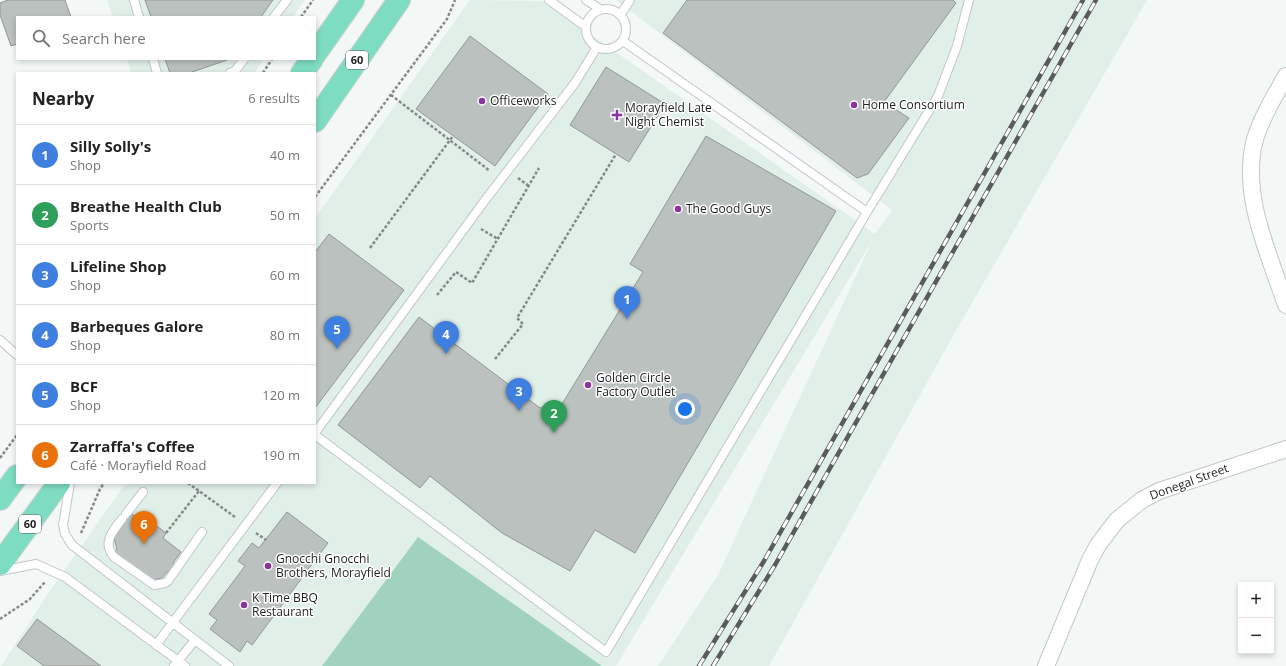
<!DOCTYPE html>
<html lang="en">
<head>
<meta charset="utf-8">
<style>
	body { margin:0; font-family:"Open Sans",sans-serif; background:#f2f2f2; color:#222 }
	.controls { position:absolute; right:12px; bottom:12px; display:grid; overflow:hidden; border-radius:0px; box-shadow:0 2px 6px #0003 }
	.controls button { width:36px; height:36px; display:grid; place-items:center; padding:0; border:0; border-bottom:1px solid #e0e0e0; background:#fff; color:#222; font:20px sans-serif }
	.you { position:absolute; left:685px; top:409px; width:14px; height:14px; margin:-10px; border:3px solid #fff; border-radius:50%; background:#1a73e8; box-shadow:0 0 0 6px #1a73e833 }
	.badge { display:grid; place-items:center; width:26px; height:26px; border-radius:50%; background:#8a34a1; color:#fff; font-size:13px; font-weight:700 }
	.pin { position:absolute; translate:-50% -33px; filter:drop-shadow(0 1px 2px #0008) }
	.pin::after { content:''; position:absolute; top:21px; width:14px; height:12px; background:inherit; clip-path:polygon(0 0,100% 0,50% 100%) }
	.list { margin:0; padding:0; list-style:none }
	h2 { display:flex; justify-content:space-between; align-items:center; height:52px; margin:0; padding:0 16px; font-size:17px }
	h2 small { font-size:13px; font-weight:400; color:#767676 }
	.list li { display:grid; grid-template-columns:26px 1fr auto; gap:12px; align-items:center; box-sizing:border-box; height:60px; padding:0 16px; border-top:1px solid #e0e0e0 }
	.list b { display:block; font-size:15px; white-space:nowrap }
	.list p { margin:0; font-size:13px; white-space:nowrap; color:#767676 }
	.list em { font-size:13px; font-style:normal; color:#767676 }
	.icon { flex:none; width:22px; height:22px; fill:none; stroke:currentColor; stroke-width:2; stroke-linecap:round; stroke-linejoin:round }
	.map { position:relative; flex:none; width:1286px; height:666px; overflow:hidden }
	.search { position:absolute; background:#fff; box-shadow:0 2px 6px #0003; left:16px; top:16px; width:300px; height:44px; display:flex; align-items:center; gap:10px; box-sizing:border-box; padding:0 14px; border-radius:0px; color:#767676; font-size:15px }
	.panel { position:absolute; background:#fff; box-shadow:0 2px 6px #0003; left:16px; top:72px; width:300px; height:412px; border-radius:0px }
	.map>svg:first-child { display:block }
	.built { fill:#e1efe9 }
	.green { fill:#a0d2be }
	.building { fill:#bbc1be; stroke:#929795 }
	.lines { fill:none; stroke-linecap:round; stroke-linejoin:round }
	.service-casing { stroke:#c1c7c4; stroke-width:10 }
	.minor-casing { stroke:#c1c7c4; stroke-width:18 }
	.primary-casing { stroke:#d2d2d2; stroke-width:24 }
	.path { stroke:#848886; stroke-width:2.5; stroke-dasharray:3 2; stroke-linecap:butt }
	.service { stroke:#fff; stroke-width:8 }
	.minor { stroke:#fff; stroke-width:16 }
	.primary { stroke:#7ddcc1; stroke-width:22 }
	.rail-casing { stroke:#595c5b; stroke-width:4.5 }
	.rail { stroke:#fff; stroke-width:3; stroke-dasharray:9; stroke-linecap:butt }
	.poi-dot { fill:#8a34a1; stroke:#fff; stroke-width:1.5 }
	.labels { text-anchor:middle; stroke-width:3; stroke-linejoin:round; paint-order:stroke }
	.shield { fill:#fff; stroke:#616262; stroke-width:1 }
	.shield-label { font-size:11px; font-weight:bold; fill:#1d1f1e }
	.poi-label { font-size:12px; fill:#1d1f1e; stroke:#fff; text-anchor:start }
	.street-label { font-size:12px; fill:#1d1f1e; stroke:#fff }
</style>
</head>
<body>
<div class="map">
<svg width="1286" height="666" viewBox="0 0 1286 666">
	<rect width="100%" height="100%" fill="#f3f8f6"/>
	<path class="built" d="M107 0H305L293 17H113Z
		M470 0 543 1 875 234 892 210 616 0H1147L953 336 769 666H658L718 575 873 239 616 666H602L418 537 322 666H1L51 589 126 483H315V218Z
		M127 59H264L254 73H131Z"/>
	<path class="green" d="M418 537 602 666H322Z"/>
	<path class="building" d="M8 0H65L71 17H17V44L11 46 0 15V3Z
		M145 0H273L261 17H151Z
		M687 0H953L956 3 884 102 909 118 868 174 857 178 663 33Z
		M470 36 548 94 495 166 416 109Z
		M165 59H230L189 73H170Z
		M606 67 665 104 629 162 570 125Z
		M706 136 836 211 635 553 595 530 570 571 502 533 430 476 420 488 338 425 419 317 540 408 562 404 643 272 630 264Z
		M329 234 404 290 315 408V252Z
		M124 512 130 517 132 514 146 526 150 521 166 533 163 538 181 552 173 563 178 566 173 575 167 572 162 578 151 580 114 553 117 549 114 538 125 522 120 518Z
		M287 512 328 543 252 645 247 641 240 652 210 629 217 620 209 614 245 566 238 561 252 543 259 548Z
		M37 619 101 666H44L17 646Z"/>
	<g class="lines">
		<g class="service-casing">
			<path id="service" d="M134 0 139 17
				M549 0 586 27
				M586 0 600 9
				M586 29a20 20 0 1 1 40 0a20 20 0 1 1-40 0Z
				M621 14 630 0
				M274 17 287 0
				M153 59 157 73
				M230 73 235 71 244 59
				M867 212 938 96 957 46 969 0
				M0 340 17 355
				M315 433 483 203 575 83 597 47
				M315 435 606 652 867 212 623 41
				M70 483 63 525 65 534 72 545 229 666
				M126 514 143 492
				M122 519C112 532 102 543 114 557L154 585 165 583 168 581 202 532
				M0 571 36 564 65 577 185 666
				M156 645 277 483
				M174 666 195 640"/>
		</g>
		<g class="minor-casing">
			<path id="minor" d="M1286 76C1274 97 1262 117 1255 139 1240 194 1269 254 1286 305
				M1046 666 1090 560 1098 545 1117 520 1142 500 1159 491 1286 449"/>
		</g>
		<g class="primary-casing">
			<path id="primary" d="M315 54 353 0
				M302 73 312 59
				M315 121 399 0
				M0 499 17 476
				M0 564 59 483"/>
		</g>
		<path class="path" d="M301 17 313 0
			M263 73 272 59
			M391 95 490 171
			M518 178 529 186
			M315 197 447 19 455 0
			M481 229 498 239
			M370 248 453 136
			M437 295 456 272 472 283 539 168
			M495 359 523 324 517 318 616 154
			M0 458 17 435
			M188 483 235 517
			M81 533 100 489 104 483
			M166 533 199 491
			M256 533 266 540
			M0 619 30 599 45 582"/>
		<use href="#service" class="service"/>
		<use href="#minor" class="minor"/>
		<use href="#primary" class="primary"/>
		<g class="rail-casing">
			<path id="rail" d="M699 666 764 561 1083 0
				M713 666 775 565 1096 0"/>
		</g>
		<use href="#rail" class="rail"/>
	</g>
	<g class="poi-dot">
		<circle cx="482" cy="101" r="4"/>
		<circle cx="854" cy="105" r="4"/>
		<path d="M615 109h4v4h4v4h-4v4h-4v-4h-4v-4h4z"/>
		<circle cx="678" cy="209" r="4"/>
		<circle cx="588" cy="385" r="4"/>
		<circle cx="268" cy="566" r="4"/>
		<circle cx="244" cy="605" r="4"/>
	</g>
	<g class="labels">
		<g class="shield">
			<rect x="346" y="51" width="22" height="18" rx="3"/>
			<rect x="19" y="515" width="22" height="18" rx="3"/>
		</g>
		<g class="shield-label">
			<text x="357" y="64">60</text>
			<text x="30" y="528">60</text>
		</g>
		<g class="poi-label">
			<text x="490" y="105">Officeworks</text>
			<text x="862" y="109">Home Consortium</text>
			<text x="625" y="112">Morayfield Late<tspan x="625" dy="14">Night Chemist</tspan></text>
			<text x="686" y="213">The Good Guys</text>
			<text x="596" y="382">Golden Circle<tspan x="596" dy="14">Factory Outlet</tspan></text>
			<text x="276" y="563">Gnocchi Gnocchi<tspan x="276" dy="14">Brothers, Morayfield</tspan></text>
			<text x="252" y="602">K Time BBQ<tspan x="252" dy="14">Restaurant</tspan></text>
		</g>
		<g class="street-label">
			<text transform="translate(1189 482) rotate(-20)" y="4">Donegal Street</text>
		</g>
	</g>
</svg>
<div class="controls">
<button>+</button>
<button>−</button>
</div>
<div class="you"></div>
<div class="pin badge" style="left:627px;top:319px;background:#3f7fe0">1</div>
<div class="pin badge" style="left:554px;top:433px;background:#2e9e5b">2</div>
<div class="pin badge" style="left:519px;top:411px;background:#3f7fe0">3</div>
<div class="pin badge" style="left:446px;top:354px;background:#3f7fe0">4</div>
<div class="pin badge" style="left:337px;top:349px;background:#3f7fe0">5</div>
<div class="pin badge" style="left:144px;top:544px;background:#e8710a">6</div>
<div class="search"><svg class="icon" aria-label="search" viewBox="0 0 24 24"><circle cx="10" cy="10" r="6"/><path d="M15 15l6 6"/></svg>Search here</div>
<section class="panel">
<h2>Nearby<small>6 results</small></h2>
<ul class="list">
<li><span class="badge" style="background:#3f7fe0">1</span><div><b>Silly Solly's</b><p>Shop</p></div><em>40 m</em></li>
<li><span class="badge" style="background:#2e9e5b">2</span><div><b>Breathe Health Club</b><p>Sports</p></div><em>50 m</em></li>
<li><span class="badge" style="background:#3f7fe0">3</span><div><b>Lifeline Shop</b><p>Shop</p></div><em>60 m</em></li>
<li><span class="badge" style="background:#3f7fe0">4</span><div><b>Barbeques Galore</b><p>Shop</p></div><em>80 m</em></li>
<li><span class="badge" style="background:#3f7fe0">5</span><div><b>BCF</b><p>Shop</p></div><em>120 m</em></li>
<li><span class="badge" style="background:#e8710a">6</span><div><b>Zarraffa's Coffee</b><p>Café · Morayfield Road</p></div><em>190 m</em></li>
</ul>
</section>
</div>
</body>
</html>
